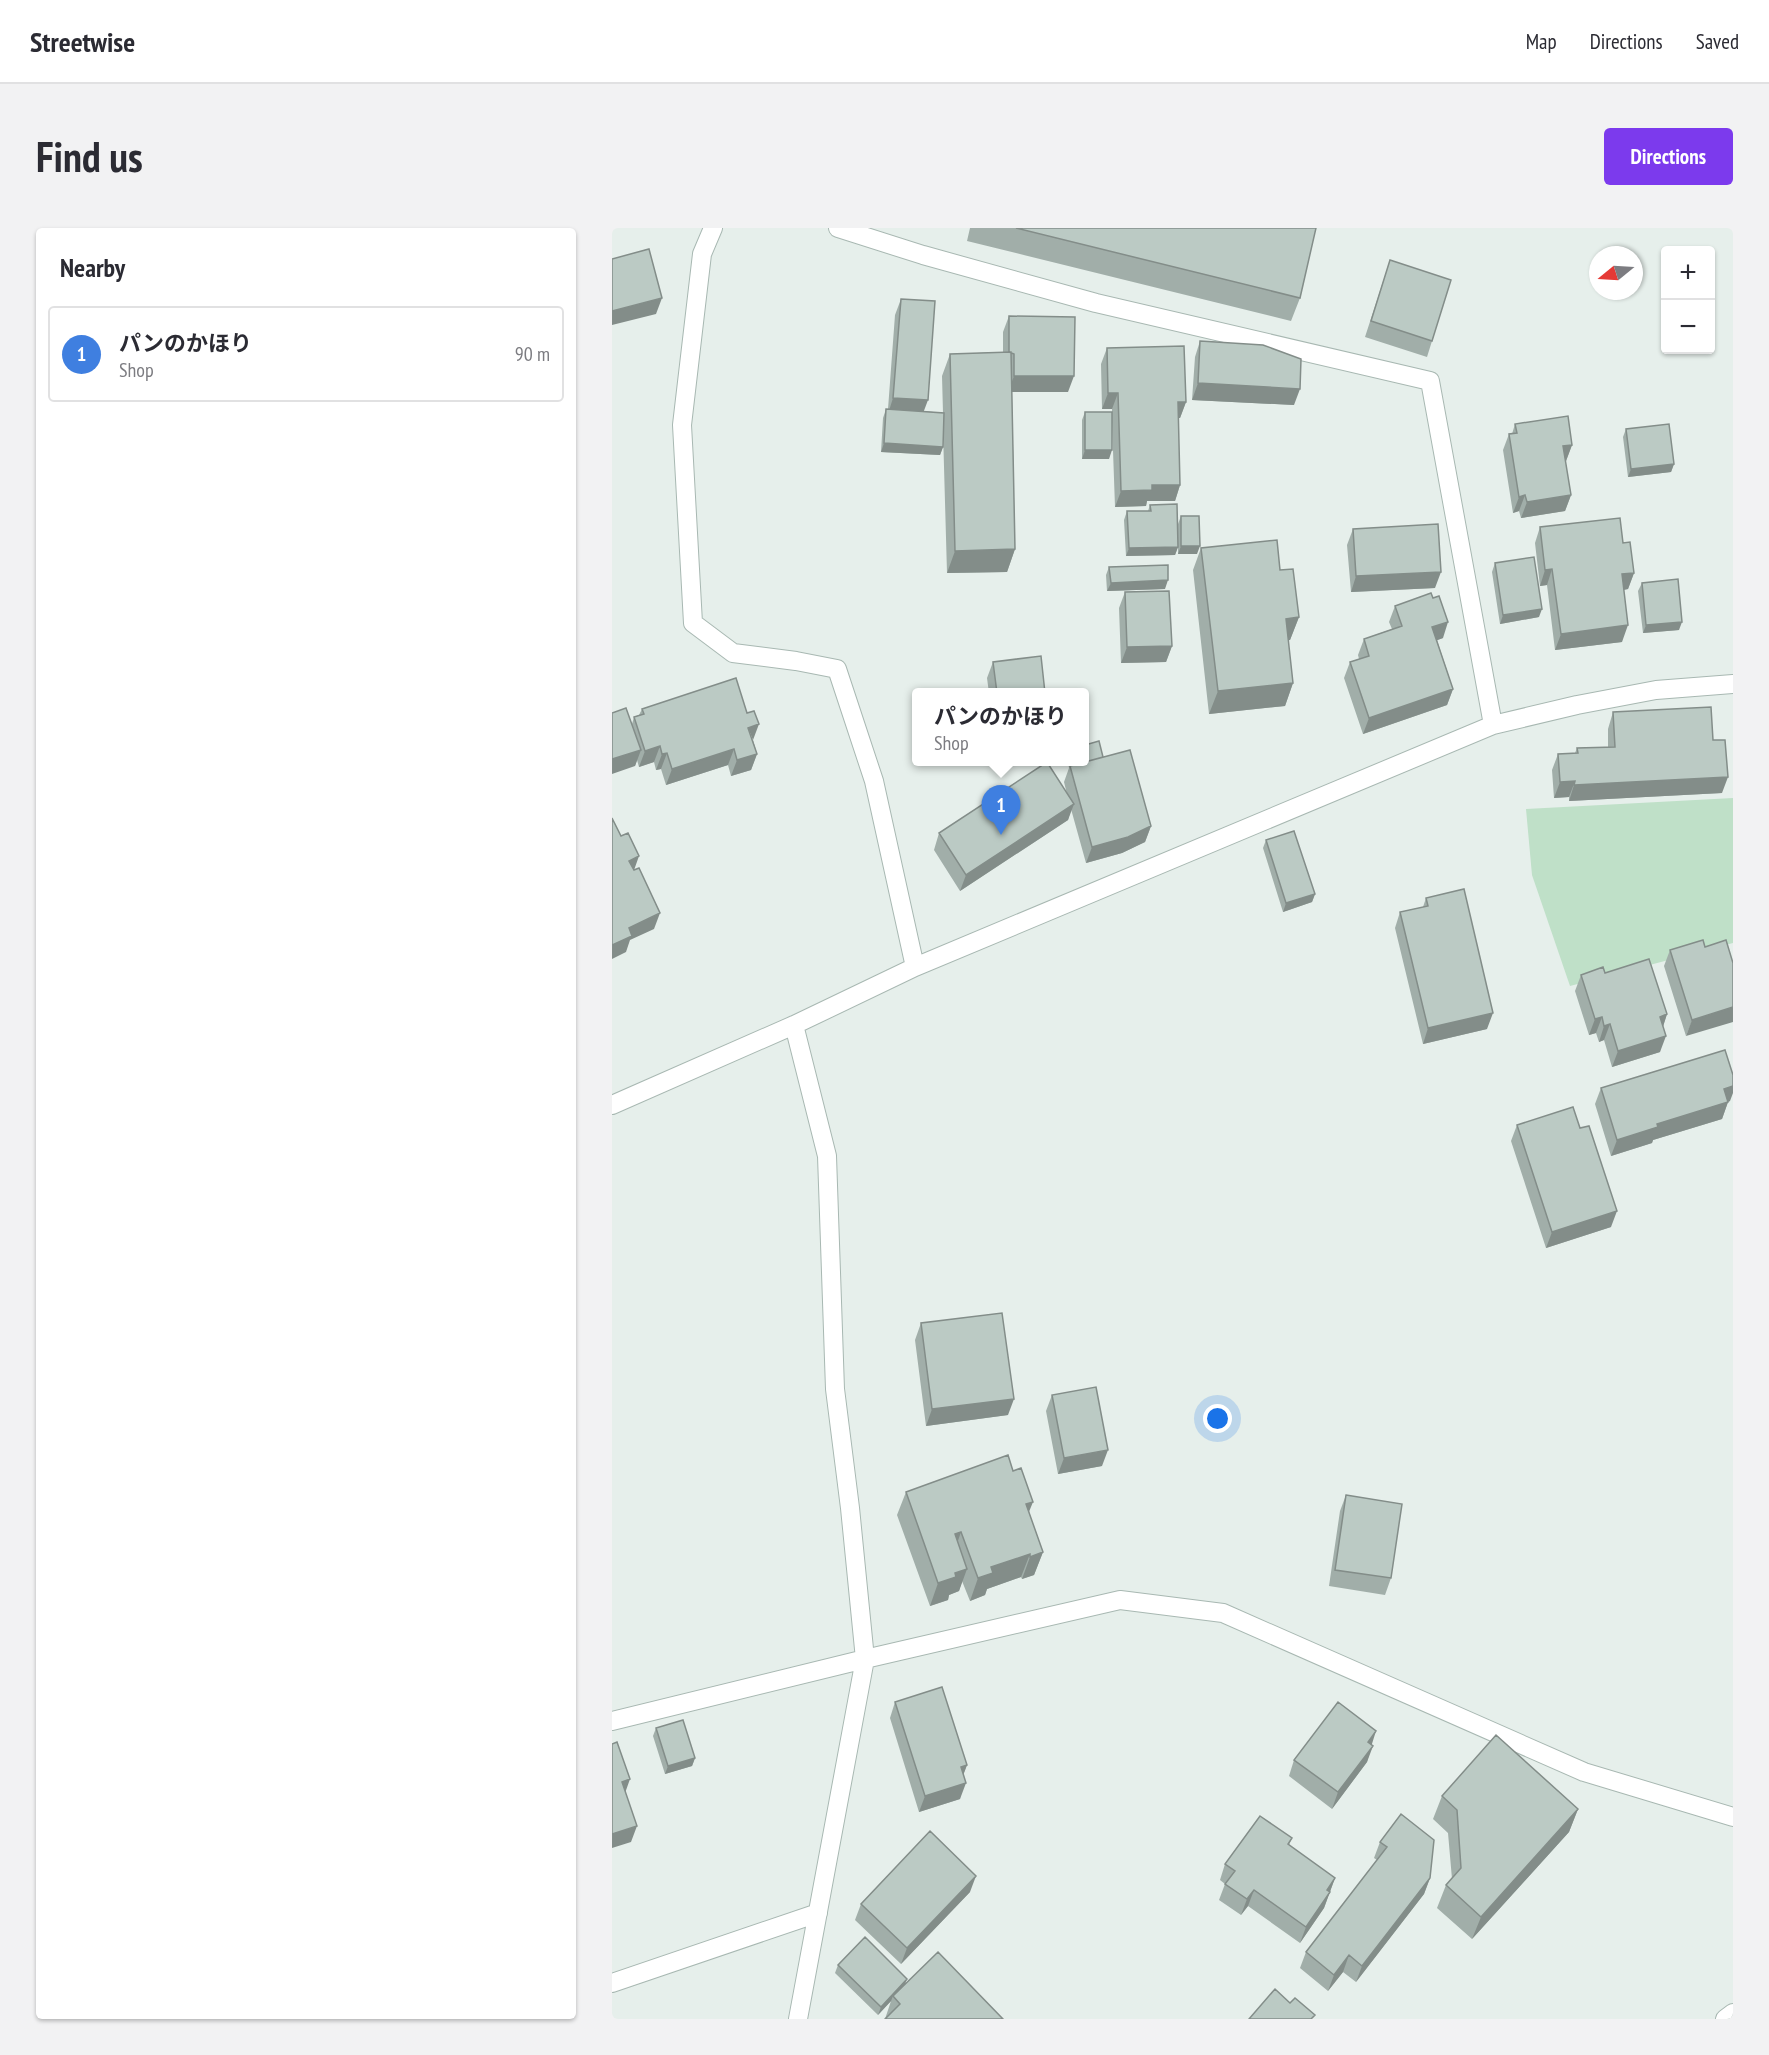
<!DOCTYPE html>
<html lang="en">
<head>
<meta charset="utf-8">
<style>
	body { margin:0; font-family:"PT Sans Narrow","Noto Sans JP",sans-serif; background:#f2f2f3; color:#2b2b33 }
	.controls { position:absolute; right:18px; top:18px; display:grid; overflow:hidden; border-radius:6px; box-shadow:0 2px 4px #0004 }
	.controls button { width:54px; height:54px; display:grid; place-items:center; padding:0; border:0; border-bottom:2px solid #e1e1e2; background:#fff; color:#2b2b33; font:30px sans-serif }
	.compass { position:absolute; left:977px; top:18px; width:54px; height:54px; border-radius:50%; background:#fff; box-shadow:0 2px 4px #0004; rotate:252deg }
	.you { position:absolute; left:606px; top:1191px; width:21px; height:21px; margin:-15px; border:4px solid #fff; border-radius:50%; background:#1a73e8; box-shadow:0 0 0 9px #1a73e833 }
	.badge { display:grid; place-items:center; width:39px; height:39px; border-radius:50%; background:#7c3aed; color:#fff; font-size:20px; font-weight:700 }
	.pin { position:absolute; translate:-50% -50px; filter:drop-shadow(0 2px 3px #0008) }
	.pin::after { content:''; position:absolute; top:32px; width:21px; height:18px; background:inherit; clip-path:polygon(0 0,100% 0,50% 100%) }
	.popup { position:absolute; left:300px; top:460px; width:177px; height:78px; box-sizing:border-box; display:grid; place-content:center; border-radius:6px; background:#fff; filter:drop-shadow(0 2px 4px #0005); font-size:20px; white-space:nowrap; color:#7c7c81 }
	.popup b { font-size:22px; color:#2b2b33 }
	.popup::after { content:''; position:absolute; left:50%; top:100%; margin-left:-12px; border:12px solid transparent; border-top-color:#fff }
	.list { margin:0; padding:0; list-style:none }
	h2 { display:flex; justify-content:space-between; align-items:center; height:78px; margin:0; padding:0 24px; font-size:26px }
	h2 small { font-size:20px; font-weight:400; color:#7c7c81 }
	.list li { display:grid; grid-template-columns:39px 1fr auto; gap:18px; align-items:center; box-sizing:border-box; height:96px; margin:0 12px 12px; padding:0 12px; border:2px solid #e1e1e2; border-radius:6px }
	.list b { display:block; font-size:22px; white-space:nowrap }
	.list p { margin:0; font-size:20px; white-space:nowrap; color:#7c7c81 }
	.list em { font-size:20px; font-style:normal; color:#7c7c81 }
	.map { position:relative; flex:none; width:1121px; height:1791px; overflow:hidden; border-radius:6px }
	header { display:flex; align-items:center; gap:36px; box-sizing:border-box; height:84px; padding:0 30px; background:#fff; border-bottom:2px solid #e1e1e2 }
	header strong { font-size:28px }
	nav { display:flex; gap:33px; margin-inline-start:auto; font-size:21px }
	.intro { display:flex; align-items:center; justify-content:space-between; box-sizing:border-box; height:144px; padding:0 36px }
	h1 { margin:0; font-size:42px }
	.button { padding:15px 27px; border-radius:6px; background:#7c3aed; color:#fff; font-size:21px; font-weight:700 }
	main { display:flex; gap:36px; padding:0 36px }
	aside { flex:1; background:#fff; border-radius:6px; box-shadow:0 2px 4px #0004 }
	.map>svg:first-child { display:block }
	.green { fill:#bfe0c8 }
	.lines { fill:none; stroke-linecap:round; stroke-linejoin:round }
	.minor-casing { stroke:#a8b8b2; stroke-width:20 }
	.minor { stroke:#fff; stroke-width:18 }
	.wall { fill:#a1aea9 }
	.shaded-wall { fill:#838d89 }
	.building { fill:#bbcac4; stroke:#838d89; stroke-width:1.5 }
</style>
</head>
<body>
<header>
<strong>Streetwise</strong>
<nav><a>Map</a><a>Directions</a><a>Saved</a></nav>
</header>
<div class="intro"><h1>Find us</h1><a class="button">Directions</a></div>
<main>
<aside>
<h2>Nearby<small></small></h2>
<ul class="list">
<li><span class="badge" style="background:#3f7fe0">1</span><div><b>パンのかほり</b><p>Shop</p></div><em>90 m</em></li>
</ul>
</aside>
<div class="map">
<svg width="1121" height="1791" viewBox="0 0 1121 1791">
	<rect width="100%" height="100%" fill="#e6efeb"/>
	<path class="green" d="M1121 570V715L958 758 920 647 914 581Z"/>
	<g class="lines">
		<g class="minor-casing">
			<path id="minor" d="M101 0 90 26 70 197 81 395 121 425 184 433 225 441 262 553 303 739
				M226 0 311 27 484 75 818 153 881 497
				M182 797 215 928 223 1161 238 1280 253 1431 186 1791
				M0 877 182 797 303 739 881 497 965 477 1044 462 1121 456
				M0 1493 253 1431 508 1372 611 1385 972 1544 1121 1589
				M0 1755 206 1685
				M1113 1791 1121 1785"/>
		</g>
		<use href="#minor" class="minor"/>
	</g>
	<path class="wall" d="M358 0H704L688 70 679 93 355 13Z
		M778 32 820 113 815 129 753 109Z
		M289 71 312 183 331 185 330 148 338 126 391 124V104L397 88 456 164H400L403 321 395 344 335 345 331 203V219L328 227 269 224 271 190 274 181H276L283 87Z
		M588 113 682 177 580 172 583 129Z
		M495 120 574 174 568 190H566L568 257 563 273H535L534 278 503 279 500 194 497 231H470V192L473 184H500V181H490L489 136Z
		M903 196 960 217 954 233H953L959 267 953 283 909 290 907 283 901 285 891 222 897 206H900Z
		M1014 201 1062 236 1059 244 1016 249 1011 209Z
		M538 277 566 296 569 288 585 326H566V319L563 327 514 328 512 292 515 283H536Z
		M928 299 1011 315 1022 345 1016 361 1012 362 1010 414 943 422 935 357 928 358 923 315Z
		M741 301 823 360 739 364 735 317Z
		M589 320 668 342 687 389 678 412H676L681 455 673 478 597 486 581 342Z
		M883 335 927 389 888 396 880 344Z
		M497 339 553 361 495 363 494 347Z
		M1030 355 1067 402 1031 405 1026 363Z
		M513 364 560 418 554 434 509 435 507 380Z
		M783 378 831 410 825 412 841 461 835 477 751 506 732 450 738 434 747 431 746 427 752 411 780 401 777 394Z
		M381 434 433 465H377L375 450Z
		M30 481 141 512 145 526 139 542 119 548 116 537 54 557 49 541 44 542 42 534 27 539 25 532 23 538 20 496 22 489 27 487Z
		M1001 484 1101 512 1110 565 957 573V569L942 570 940 542 946 526 963 525 965 520 996 519V501Z
		M491 529 539 598 533 614 510 625 474 635 459 581 456 592 348 663 322 622 327 605 455 566 452 554 457 540 456 534H473Z
		M654 612 703 666 700 674 671 684 651 620Z
		M814 670 875 801 811 816 783 700 788 684 811 679Z
		M1114 712 1074 808 1052 738 1058 722 1093 719Z
		M993 745 1055 786 1051 798 1048 824 1000 839 992 812 987 814 984 805 977 807 963 763 969 747Z
		M989 860 1118 873 1116 874 1110 891 1041 912 1040 915 999 928 983 876Z
		M905 897 999 999 934 1020 899 913Z
		M309 1095 396 1187 314 1198 303 1112Z
		M440 1167 490 1238 446 1246 434 1183Z
		M401 1243 417 1284 431 1324 422 1347 410 1351 409 1349 375 1361 373 1367 358 1373 350 1353 347 1363 337 1367 336 1372 318 1378 285 1287 294 1264Z
		M734 1267 779 1350 773 1367 717 1358 728 1283Z
		M283 1474 355 1537 351 1547 348 1571 307 1584 278 1490Z
		M44 1500 83 1530 80 1538 53 1546 41 1508Z
		M760 1516 755 1534 720 1581 677 1548 682 1532Z
		M830 1568 966 1581 957 1604 860 1711 825 1680 834 1657 840 1651 836 1605 821 1591Z
		M680 1610 677 1617 723 1650 712 1680 688 1715 636 1678 629 1687 607 1672 613 1656 608 1652 613 1636Z
		M768 1614 818 1650 812 1666 744 1754 731 1744 716 1763 688 1740 694 1724 765 1632 762 1630Z
		M358 1664 289 1736 243 1692 249 1676Z
		M226 1737 294 1755 391 1791H273L279 1773 266 1787 223 1745Z"/>
	<path class="shaded-wall" d="M50 70 44 86 0 97V83Z
		M402 148H462L456 164H396Z
		M586 155 688 161 682 177 580 172Z
		M496 165H506L500 181H490Z
		M281 170 316 172 310 188 276 186Z
		M566 174H574L568 190H560Z
		M272 215 331 219 328 227 269 224Z
		M960 217 954 233 945 234 951 218Z
		M473 222H500L497 231H470Z
		M1062 236 1059 244 1016 249 1019 241Z
		M540 257H568L563 273H535L534 278 503 279 509 263Z
		M913 267 907 283 901 285 907 269Z
		M959 267 953 283 909 290 915 274Z
		M569 318H588L585 326H566Z
		M566 319 563 327 514 328 517 320Z
		M403 321 395 344 335 345 343 323Z
		M940 341 935 357 928 358 933 342Z
		M829 344 823 360 739 364 744 348Z
		M1022 345 1016 361 1004 363 1010 346Z
		M556 352 553 361 495 363 499 355Z
		M930 381 927 389 888 396 891 387Z
		M687 389 678 412 665 414 674 391Z
		M836 394 831 410 815 416 820 399Z
		M1070 394 1067 402 1031 405 1034 397Z
		M1016 397 1010 414 943 422 949 406Z
		M560 418 554 434 509 435 515 419Z
		M681 455 673 478 597 486 606 463Z
		M841 461 835 477 751 506 757 490Z
		M147 496 141 512 136 500Z
		M48 518 42 534 27 539 33 523Z
		M122 521 116 537 54 557 60 541Z
		M29 522 23 538 0 546V531Z
		M55 525 49 541 44 542 50 526Z
		M145 526 139 542 119 548 125 532Z
		M1116 549 1110 565 957 573 962 557Z
		M963 553 957 569 942 570 948 554Z
		M462 576 456 592 348 663 354 647Z
		M539 598 533 614 510 625 474 635 480 619Z
		M27 628 21 645 17 633Z
		M703 666 700 674 671 684 674 675Z
		M48 685 42 701 18 712 14 724 0 731V717L17 700Z
		M1121 779V794L1074 808 1080 792Z
		M881 785 875 801 811 816 816 800Z
		M1055 786 1050 802 1048 789Z
		M990 789 984 805 977 807 983 791Z
		M998 796 992 812 987 814 992 798Z
		M1054 808 1048 824 1000 839 1006 823Z
		M1121 858V865L1118 873 1107 877 1112 861Z
		M1116 874 1110 891 1041 912 1040 915 999 928 1005 912 1045 896Z
		M1005 983 999 999 934 1020 940 1004Z
		M402 1171 396 1187 314 1198 320 1181Z
		M496 1222 490 1238 446 1246 452 1230Z
		M421 1274 412 1296 414 1276Z
		M349 1304 341 1327 343 1306Z
		M431 1324 422 1347 410 1351 418 1329Z
		M418 1326 409 1349 375 1361 373 1367 358 1373 366 1350 379 1339Z
		M355 1341 347 1363 337 1367 336 1372 318 1378 326 1355 343 1345Z
		M764 1503 759 1519 756 1514Z
		M761 1518 755 1534 720 1581 726 1564Z
		M83 1530 80 1538 53 1546 56 1538Z
		M355 1537 349 1553V1539Z
		M18 1551 12 1568 10 1554Z
		M354 1555 348 1571 307 1584 313 1568Z
		M966 1581 957 1604 860 1711 869 1689Z
		M25 1598 19 1614 0 1620V1606Z
		M364 1648 358 1664 289 1736 295 1720Z
		M723 1650 712 1680 688 1715 694 1699 715 1662Z
		M818 1650 812 1666 744 1754 750 1738Z
		M642 1662 636 1678 629 1687 635 1671Z
		M737 1727 731 1744 716 1763 722 1747Z
		M295 1751 292 1759 281 1768 279 1773 266 1787 269 1779Z"/>
	<path class="building" d="M404 0H704L688 70Z
		M37 21 50 70 0 83V31Z
		M778 32 839 52 820 113 759 93Z
		M289 71 323 73 316 172 281 170Z
		M397 88 463 89 462 148H402V126L397 124Z
		M588 113 651 117 689 131 688 161 586 155Z
		M572 118 574 174H566L568 257H540V262L509 263 506 165H496L495 120Z
		M399 124 403 321 343 323 338 126Z
		M274 181 332 185 331 219 272 215Z
		M473 184H500V222H473Z
		M956 188 960 217 951 218 959 267 915 274 913 267 907 269 897 206 905 205 903 196Z
		M1057 196 1062 236 1019 241 1014 201Z
		M565 276 566 319 517 320 515 283H539L538 277Z
		M569 288H587L588 318H569Z
		M1008 290 1011 315 1018 314 1022 345 1010 346 1016 397 949 406 940 341 933 342 928 299Z
		M826 296 829 344 744 348 741 301Z
		M665 312 668 342 681 341 687 389 674 391 681 455 606 463 589 320Z
		M922 329 930 381 891 387 883 335Z
		M556 337V352L499 355 497 339Z
		M1066 351 1070 394 1034 397 1030 355Z
		M557 363 560 418 515 419 513 364Z
		M819 365 821 370 827 368 836 394 820 399 841 461 757 490 738 434 757 428 752 411 790 398 783 378Z
		M429 428 433 465H385L381 434Z
		M124 450 135 485 142 483 147 496 136 500 145 526 125 532 122 521 60 541 55 525 50 526 48 518 33 523 22 489 32 486 30 481Z
		M1099 479 1101 512H1113L1116 549 962 557 963 553 948 554 946 526 966 525 965 520 1003 519 1001 484Z
		M14 480 29 522 0 531V485Z
		M487 513 491 529 462 537 461 534H473V517Z
		M518 522 539 598 516 609 480 619 458 538Z
		M435 534 462 576 354 647 327 605Z
		M0 590 9 608 16 605 27 628 17 633 22 642 27 640 48 685 17 700 20 708 0 717Z
		M682 603 703 666 674 675 654 612Z
		M852 661 881 785 816 800 788 684 816 678 814 670Z
		M1091 712 1093 719 1114 712 1121 735V779L1080 792 1058 722Z
		M1037 731 1055 786 1048 789 1054 808 1006 823 998 796 992 798 990 789 983 791 969 747 991 739 993 745Z
		M1113 822 1121 847V858L1112 861 1116 874 1045 896 1046 899 1005 912 989 860Z
		M961 879 968 900 977 898 1005 983 940 1004 905 897Z
		M390 1085 402 1171 320 1181 309 1095Z
		M484 1159 496 1222 452 1230 440 1167Z
		M396 1227 401 1243 409 1240 421 1274 414 1276 431 1324 418 1329V1326L379 1339 381 1345 366 1350 349 1304 343 1306 355 1341 343 1345 344 1349 326 1355 294 1264Z
		M734 1267 790 1276 779 1350 723 1342Z
		M330 1459 355 1537 349 1539 354 1555 313 1568 283 1474Z
		M726 1474 764 1503 756 1514 761 1518 726 1564 682 1532Z
		M71 1492 83 1530 56 1538 44 1500Z
		M884 1507 966 1581 869 1689 834 1657 849 1640 845 1582 830 1568Z
		M5 1514 18 1551 10 1554 25 1598 0 1606V1516Z
		M789 1586 822 1612 818 1650 750 1738 737 1727 722 1747 694 1724 775 1619 768 1614Z
		M648 1588 680 1610 676 1616 723 1650 715 1662 718 1664 694 1699 642 1662 635 1671 613 1656 623 1643 613 1636Z
		M318 1603 364 1648 295 1720 249 1676Z
		M253 1709 295 1751 269 1779 226 1737Z
		M326 1724 391 1791H273L288 1776 281 1768Z
		M663 1761 678 1775 683 1770 703 1787 699 1791H637Z"/>
</svg>
<div class="controls">
<button>+</button>
<button>−</button>
</div>
<svg class="compass" viewBox="-18 -18 36 36"><path d="M0-13l5 13h-10z" fill="#e53935"/><path d="M0 13l5-13h-10z" fill="#7c7c81"/></svg>
<div class="you"></div>
<div class="pin badge" style="left:389px;top:607px;background:#3f7fe0">1</div>
<div class="popup"><b>パンのかほり</b>Shop</div>
</div>
</main>
</body>
</html>
